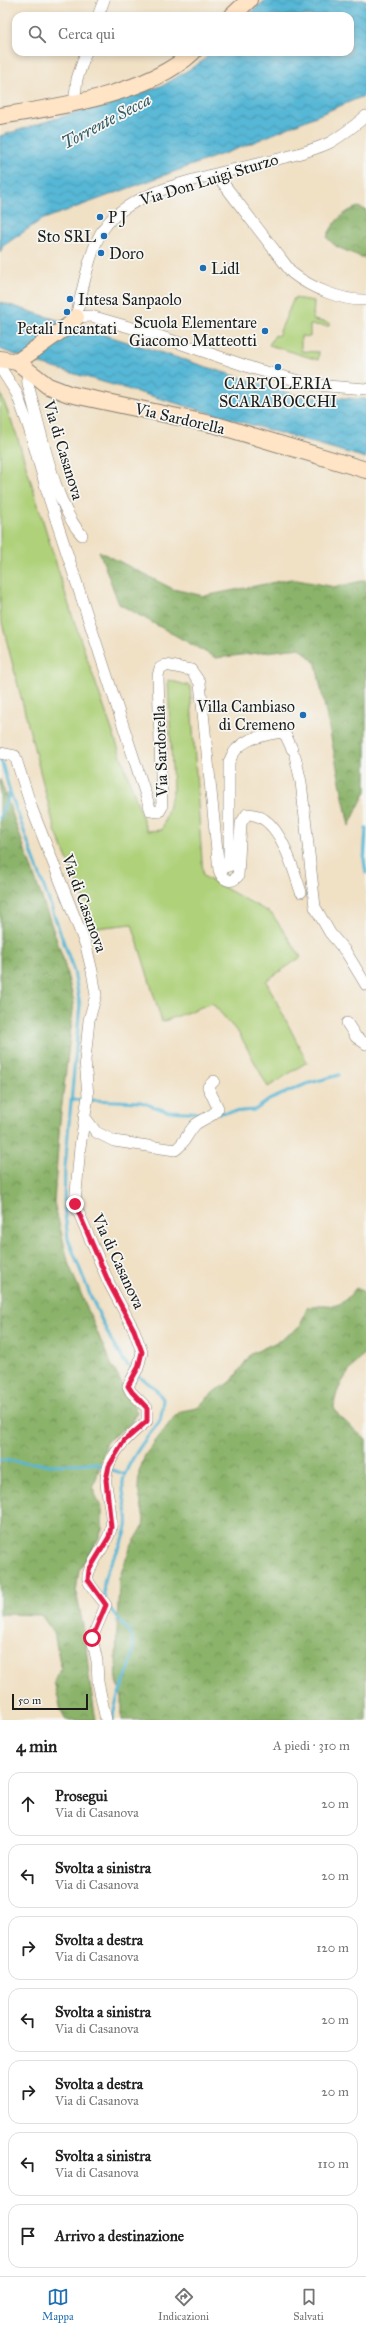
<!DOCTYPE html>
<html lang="it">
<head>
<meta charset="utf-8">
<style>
	body { margin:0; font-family:"IM FELL Great Primer",serif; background:#f2f2f2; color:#222 }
	.scale { position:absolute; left:12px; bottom:10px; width:76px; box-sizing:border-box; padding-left:4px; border:2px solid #1c1c1c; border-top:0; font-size:11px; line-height:14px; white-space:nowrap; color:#1c1c1c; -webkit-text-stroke:3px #f6f6f2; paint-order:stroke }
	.stop { position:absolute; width:12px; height:12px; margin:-9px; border:3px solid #e11d48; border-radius:50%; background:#fff }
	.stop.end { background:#e11d48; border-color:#fff; box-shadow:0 1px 4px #0008 }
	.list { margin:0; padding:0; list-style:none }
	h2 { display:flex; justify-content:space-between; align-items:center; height:52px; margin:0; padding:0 16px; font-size:17px }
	h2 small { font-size:13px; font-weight:400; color:#767676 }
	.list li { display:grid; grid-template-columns:26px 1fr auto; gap:12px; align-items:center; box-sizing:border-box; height:64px; margin:0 8px 8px; padding:0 8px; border:1px solid #e0e0e0; border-radius:12px }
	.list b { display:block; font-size:15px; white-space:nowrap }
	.list p { margin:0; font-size:13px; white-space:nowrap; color:#767676 }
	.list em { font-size:13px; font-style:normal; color:#767676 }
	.icon { flex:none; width:22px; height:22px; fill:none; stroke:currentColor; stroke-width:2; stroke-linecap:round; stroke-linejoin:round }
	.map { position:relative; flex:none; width:366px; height:1720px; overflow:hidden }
	.search { position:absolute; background:#fff; box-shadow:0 2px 6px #0003; left:12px; right:12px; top:12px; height:44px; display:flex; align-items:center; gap:10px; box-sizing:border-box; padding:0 14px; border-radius:12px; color:#767676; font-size:15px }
	.sheet { height:556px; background:#fff }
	nav { display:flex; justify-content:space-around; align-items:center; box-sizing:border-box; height:56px; border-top:1px solid #e0e0e0; background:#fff; font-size:11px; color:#767676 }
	nav a { display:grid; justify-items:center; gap:2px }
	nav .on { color:#1f6fb2 }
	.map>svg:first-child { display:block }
	.green { fill:#afd17a; stroke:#66764b }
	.forest { fill:url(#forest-crowns); stroke:#546843 }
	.water { fill:url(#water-waves); stroke:#3a6a79 }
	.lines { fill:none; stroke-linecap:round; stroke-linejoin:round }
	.stream { stroke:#57b7d6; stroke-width:3 }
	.street-casing { stroke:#867e70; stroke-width:12 }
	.secondary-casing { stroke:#867e70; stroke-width:18 }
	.street { stroke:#fff; stroke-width:11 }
	.secondary { stroke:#ffe4c6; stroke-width:16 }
	.route { stroke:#e11d48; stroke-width:5 }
	.poi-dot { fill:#1f6fb2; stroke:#f6f6f2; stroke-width:1.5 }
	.labels { text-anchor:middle; stroke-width:3.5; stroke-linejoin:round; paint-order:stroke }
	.street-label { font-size:16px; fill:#1c1c1c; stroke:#f6f6f2 }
	.poi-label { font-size:16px; fill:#1c1c1c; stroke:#f6f6f2; text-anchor:start }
	.water-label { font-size:17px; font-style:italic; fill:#345a66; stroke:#f6f6f2 }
</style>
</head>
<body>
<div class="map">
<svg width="366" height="1720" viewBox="0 0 366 1720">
	<defs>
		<pattern id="forest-crowns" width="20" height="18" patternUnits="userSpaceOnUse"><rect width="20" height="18" fill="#8bb36a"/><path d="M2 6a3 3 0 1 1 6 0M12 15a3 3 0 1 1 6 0" fill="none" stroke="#719156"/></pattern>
		<pattern id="water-waves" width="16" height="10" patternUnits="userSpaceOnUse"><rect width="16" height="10" fill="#57b7d6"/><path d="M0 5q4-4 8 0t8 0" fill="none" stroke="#4794ad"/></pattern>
	</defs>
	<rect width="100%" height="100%" fill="#f6f6f2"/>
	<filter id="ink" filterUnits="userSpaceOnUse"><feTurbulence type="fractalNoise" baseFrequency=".025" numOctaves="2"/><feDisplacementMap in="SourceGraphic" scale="8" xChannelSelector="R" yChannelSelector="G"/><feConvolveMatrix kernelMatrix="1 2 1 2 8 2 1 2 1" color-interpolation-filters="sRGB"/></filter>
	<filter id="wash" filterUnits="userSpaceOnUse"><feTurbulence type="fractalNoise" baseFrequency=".012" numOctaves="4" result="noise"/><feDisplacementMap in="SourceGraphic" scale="16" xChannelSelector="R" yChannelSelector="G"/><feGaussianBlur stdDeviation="0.9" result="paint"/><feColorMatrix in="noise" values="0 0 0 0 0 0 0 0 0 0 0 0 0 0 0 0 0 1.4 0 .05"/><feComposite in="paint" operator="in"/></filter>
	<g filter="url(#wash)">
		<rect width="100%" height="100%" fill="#f0e0c4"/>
		<path class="green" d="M294 298 314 301 313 320 330 323 329 326 310 325V337L301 336V351L319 352 318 360 269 345 275 335 278 336Z
			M0 392 16 433 72 615 147 831 162 830 173 791 168 680 190 686 203 876 272 914 301 957 266 981 307 1062 268 1087 240 1035 212 1003 162 1022 132 924 96 928 55 830 0 615Z"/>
		<path class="forest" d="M358 207 366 210V259L337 247 327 238C331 224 344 211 358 207Z
			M99 551 173 589 204 596 291 579 336 587 366 580V791L349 826 316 664 300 648 216 658 119 604Z
			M0 779 63 958 74 1002 60 1121 54 1202 69 1265 109 1360 137 1412 131 1423 107 1441 93 1489 102 1510V1530L97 1542 79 1570 76 1592 85 1635 90 1685 96 1720H66L61 1710 54 1682 61 1668 54 1633 41 1615 0 1614Z
			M356 1288 366 1293V1352C351 1368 335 1386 334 1408L339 1416 366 1440V1720H122V1698L117 1683 116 1658 119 1579 130 1548 143 1527 144 1519 138 1488 139 1472 145 1455 174 1417 181 1411 197 1408 216 1390 231 1382 251 1354 281 1340 295 1330 301 1324 307 1308C333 1298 332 1318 356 1288Z"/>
		<path class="water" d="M266 0H366V95L242 147 41 220 3 246 0 253V136L164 85 203 61 211 52H350V16H246Z
			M0 302 299 396 366 399V458L37 363 0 349Z"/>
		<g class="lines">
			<path class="stream" d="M0 756 10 792 74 971 80 1005 65 1167 64 1206 68 1239 91 1297 112 1342 123 1360 133 1371
				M0 818 10 792
				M366 828 364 860 366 873
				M71 1100H85
				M90 1100 141 1102 166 1111 207 1113
				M218 1113 255 1110 269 1100 306 1084 339 1075
				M0 1460 52 1465 93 1463 105 1467
				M110 1469 124 1474
				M105 1598C97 1571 123 1552 127 1527 130 1509 118 1491 125 1474 130 1461 139 1448 147 1437 151 1432 157 1426 160 1420 162 1414 162 1406 163 1399L155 1388 137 1375
				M109 1607C115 1616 124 1624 130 1634 143 1659 113 1692 113 1720"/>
		</g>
	</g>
	<g filter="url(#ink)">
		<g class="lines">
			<g class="street-casing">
				<path id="street" d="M98 16 104 0
					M74 104 77 79 86 52
					M366 116C354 126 342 136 329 143 272 169 139 176 104 228 90 247 82 293 76 317L91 316 153 334 255 369 314 385 366 389
					M216 174 292 273C311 288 342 301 366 300
					M0 367 17 394 29 428 49 498 151 811 159 812 162 807 158 676 160 668 166 665 191 670 200 683 219 870 229 866V762C237 739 259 736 281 732L286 736 292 749
					M27 370 28 385C40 425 55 507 82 535
					M0 753 15 756 32 809 86 946 92 971 96 995 89 1020 85 1060 88 1096 80 1147 75 1204 109 1283 134 1330 142 1352 138 1368 128 1386 131 1392 147 1408V1421C129 1435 104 1458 106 1483 107 1497 113 1514 111 1528 109 1544 85 1568 88 1580 91 1588 101 1598 106 1605L92 1638 97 1661 98 1682 106 1720
					M295 756 301 782 315 907 330 933 346 952 366 985
					M219 870C222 879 230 885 238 876L241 823 247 814C280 814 292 867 301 892
					M347 1023 356 1037 366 1044
					M84 1116 96 1132 114 1141 175 1150C185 1144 187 1133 195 1125 203 1118 214 1117 218 1108L208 1087 214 1081"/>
			</g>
			<g class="secondary-casing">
				<path id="secondary" d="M232 16 249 0
					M0 116C59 107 149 94 193 52
					M0 359 17 362 48 386 69 394 216 425 366 470
					M17 362 72 323 76 317"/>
			</g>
			<use href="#street" class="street"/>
			<use href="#secondary" class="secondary"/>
		</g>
	</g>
	<g class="lines" filter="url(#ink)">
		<path class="route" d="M75 1204 109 1283 134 1330 142 1352 138 1368 128 1386 132 1392 147 1408V1421L124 1441 109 1466 106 1480 111 1527 109 1537 89 1570 88 1580 106 1605 92 1638"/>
	</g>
	<g class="poi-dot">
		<circle cx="100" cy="217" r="4"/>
		<circle cx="104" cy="236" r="4"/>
		<circle cx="101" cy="253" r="4"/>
		<circle cx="203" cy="268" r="4"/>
		<circle cx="70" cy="299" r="4"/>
		<circle cx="67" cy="312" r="4"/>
		<circle cx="265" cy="331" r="4"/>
		<circle cx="278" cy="367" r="4"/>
		<circle cx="303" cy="715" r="4"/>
	</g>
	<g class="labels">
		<g class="street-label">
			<text transform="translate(209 179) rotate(-17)" y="6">Via Don Luigi Sturzo</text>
			<text transform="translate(180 418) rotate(13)" y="6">Via Sardorella</text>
			<text transform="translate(64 450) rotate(73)" y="6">Via di Casanova</text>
			<text transform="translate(160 751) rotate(-92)" y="6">Via Sardorella</text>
			<text transform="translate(85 903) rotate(70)" y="6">Via di Casanova</text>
			<text transform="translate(119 1261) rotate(65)" y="6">Via di Casanova</text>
		</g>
		<g class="poi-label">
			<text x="108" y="223">P J</text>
			<text x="96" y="242" text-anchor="end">Sto SRL</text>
			<text x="109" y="259">Doro</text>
			<text x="211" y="274">Lidl</text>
			<text x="78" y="305">Intesa Sanpaolo</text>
			<text x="257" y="328" text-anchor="end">Scuola Elementare<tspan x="257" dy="18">Giacomo Matteotti</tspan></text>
			<text x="67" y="334" text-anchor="middle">Petali Incantati</text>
			<text x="278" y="389" text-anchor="middle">CARTOLERIA<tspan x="278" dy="18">SCARABOCCHI</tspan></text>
			<text x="295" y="712" text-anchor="end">Villa Cambiaso<tspan x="295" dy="18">di Cremeno</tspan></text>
		</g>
		<g class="water-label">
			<text transform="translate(106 121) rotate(-28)" y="6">Torrente Secca</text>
		</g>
	</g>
</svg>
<div class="scale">50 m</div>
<div class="stop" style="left:92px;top:1638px"></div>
<div class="stop end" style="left:75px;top:1204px"></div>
<div class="search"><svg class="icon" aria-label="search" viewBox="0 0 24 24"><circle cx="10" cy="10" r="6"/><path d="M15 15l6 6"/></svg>Cerca qui</div>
</div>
<section class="sheet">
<h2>4 min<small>A piedi · 310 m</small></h2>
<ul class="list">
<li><svg class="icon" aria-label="ahead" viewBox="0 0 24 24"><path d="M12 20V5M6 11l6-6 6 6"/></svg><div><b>Prosegui</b><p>Via di Casanova</p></div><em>20 m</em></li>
<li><svg class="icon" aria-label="left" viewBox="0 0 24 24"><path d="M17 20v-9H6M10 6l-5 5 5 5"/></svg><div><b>Svolta a sinistra</b><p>Via di Casanova</p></div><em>20 m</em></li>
<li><svg class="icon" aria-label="right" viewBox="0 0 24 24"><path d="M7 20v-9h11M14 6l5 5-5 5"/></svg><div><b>Svolta a destra</b><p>Via di Casanova</p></div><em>120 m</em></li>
<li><svg class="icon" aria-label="left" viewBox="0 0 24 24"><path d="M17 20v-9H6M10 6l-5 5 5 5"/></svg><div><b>Svolta a sinistra</b><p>Via di Casanova</p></div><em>20 m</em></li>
<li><svg class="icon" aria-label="right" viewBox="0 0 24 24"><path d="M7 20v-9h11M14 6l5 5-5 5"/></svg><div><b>Svolta a destra</b><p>Via di Casanova</p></div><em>20 m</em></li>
<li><svg class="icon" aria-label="left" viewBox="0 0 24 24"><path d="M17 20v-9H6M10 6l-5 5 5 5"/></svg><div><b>Svolta a sinistra</b><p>Via di Casanova</p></div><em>110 m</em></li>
<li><svg class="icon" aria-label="arrive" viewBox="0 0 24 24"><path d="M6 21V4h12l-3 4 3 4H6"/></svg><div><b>Arrivo a destinazione</b></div></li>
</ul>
</section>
<nav>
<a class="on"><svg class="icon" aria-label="map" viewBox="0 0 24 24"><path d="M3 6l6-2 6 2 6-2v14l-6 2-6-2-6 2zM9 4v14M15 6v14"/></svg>Mappa</a>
<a><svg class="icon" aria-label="directions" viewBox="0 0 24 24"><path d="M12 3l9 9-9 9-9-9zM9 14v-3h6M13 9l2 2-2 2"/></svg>Indicazioni</a>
<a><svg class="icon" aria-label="saved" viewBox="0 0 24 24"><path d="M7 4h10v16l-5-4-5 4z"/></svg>Salvati</a>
</nav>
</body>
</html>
